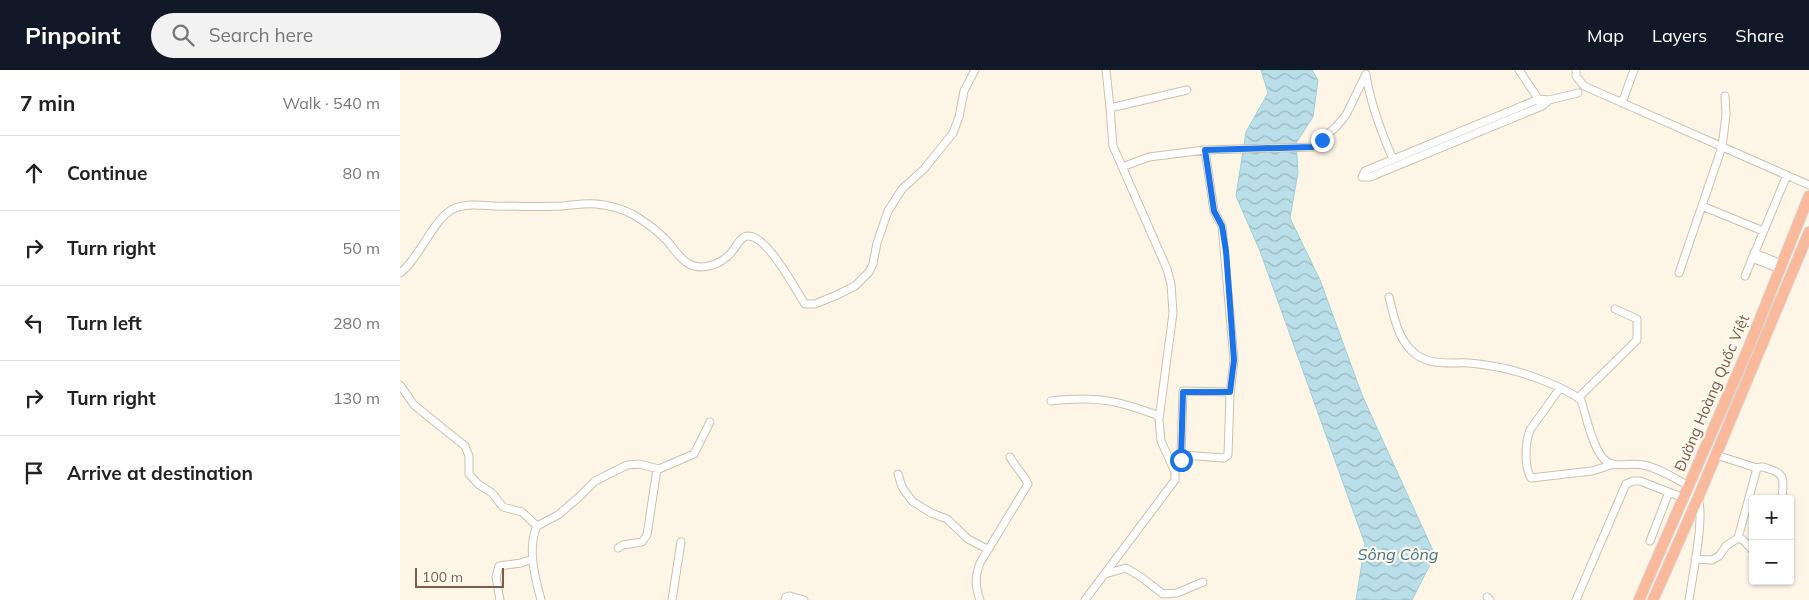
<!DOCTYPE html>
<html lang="en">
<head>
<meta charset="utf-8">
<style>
	body { margin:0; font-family:Mulish,sans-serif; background:#f2f2f2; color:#222 }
	.controls { position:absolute; right:15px; bottom:15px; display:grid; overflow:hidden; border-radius:5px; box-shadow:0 1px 4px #0004 }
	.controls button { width:45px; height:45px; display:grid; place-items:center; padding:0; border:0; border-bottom:1px solid #e0e0e0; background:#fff; color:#222; font:25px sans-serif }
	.scale { position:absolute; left:15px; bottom:12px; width:89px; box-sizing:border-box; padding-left:5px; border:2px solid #795d49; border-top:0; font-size:14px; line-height:18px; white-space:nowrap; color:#795d49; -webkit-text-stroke:4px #fff9ee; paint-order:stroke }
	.stop { position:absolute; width:15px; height:15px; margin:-11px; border:4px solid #1a73e8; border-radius:50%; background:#fff }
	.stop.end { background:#1a73e8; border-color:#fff; box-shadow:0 1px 5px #0008 }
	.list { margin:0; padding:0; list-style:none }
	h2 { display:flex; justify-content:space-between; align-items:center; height:65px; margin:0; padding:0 20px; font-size:21px }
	h2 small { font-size:16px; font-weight:400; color:#767676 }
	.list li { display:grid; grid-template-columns:32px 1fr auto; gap:15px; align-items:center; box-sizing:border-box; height:75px; padding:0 20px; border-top:1px solid #e0e0e0 }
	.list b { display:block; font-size:19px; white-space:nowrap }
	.list em { font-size:16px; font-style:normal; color:#767676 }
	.icon { flex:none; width:28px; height:28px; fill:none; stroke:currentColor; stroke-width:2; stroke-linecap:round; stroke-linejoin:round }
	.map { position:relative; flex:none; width:1409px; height:530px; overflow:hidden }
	header { display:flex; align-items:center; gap:30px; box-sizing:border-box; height:70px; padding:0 25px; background:#111827; color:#fff }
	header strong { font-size:24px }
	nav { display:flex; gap:28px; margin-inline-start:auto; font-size:18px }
	.search { width:350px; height:45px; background:#f2f2f2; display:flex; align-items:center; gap:12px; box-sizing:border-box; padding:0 18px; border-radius:28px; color:#767676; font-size:19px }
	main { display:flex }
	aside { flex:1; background:#fff }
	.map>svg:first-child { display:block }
	.water { fill:url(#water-waves); stroke:#9fcedb }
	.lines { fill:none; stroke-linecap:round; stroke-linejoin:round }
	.minor-casing { stroke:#d0beab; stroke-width:9 }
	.highway-casing { stroke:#dcd5d0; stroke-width:12 }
	.minor { stroke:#fff; stroke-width:7 }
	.highway { stroke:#fab99b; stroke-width:10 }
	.route { stroke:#1a73e8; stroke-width:6 }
	.labels { text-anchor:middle; stroke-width:4.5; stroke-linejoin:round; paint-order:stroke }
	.street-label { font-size:15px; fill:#795d49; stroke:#fff9ee }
	.water-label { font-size:16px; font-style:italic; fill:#3f7686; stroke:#fff9ee }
</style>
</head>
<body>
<header>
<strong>Pinpoint</strong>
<div class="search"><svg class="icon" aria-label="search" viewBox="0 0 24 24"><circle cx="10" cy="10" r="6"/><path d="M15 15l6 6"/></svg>Search here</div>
<nav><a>Map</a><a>Layers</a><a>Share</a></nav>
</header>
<main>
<aside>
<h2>7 min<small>Walk · 540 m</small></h2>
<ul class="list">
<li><svg class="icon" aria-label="ahead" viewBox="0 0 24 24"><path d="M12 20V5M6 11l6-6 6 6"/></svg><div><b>Continue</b></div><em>80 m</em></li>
<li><svg class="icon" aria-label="right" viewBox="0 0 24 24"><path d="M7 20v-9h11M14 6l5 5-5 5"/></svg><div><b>Turn right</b></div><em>50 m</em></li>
<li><svg class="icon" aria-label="left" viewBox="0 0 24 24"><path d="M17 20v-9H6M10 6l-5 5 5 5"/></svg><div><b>Turn left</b></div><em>280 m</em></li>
<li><svg class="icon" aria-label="right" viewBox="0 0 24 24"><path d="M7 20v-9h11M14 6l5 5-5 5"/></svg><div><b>Turn right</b></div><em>130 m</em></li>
<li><svg class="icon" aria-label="arrive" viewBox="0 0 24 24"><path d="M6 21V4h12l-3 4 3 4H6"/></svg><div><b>Arrive at destination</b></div></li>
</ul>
</aside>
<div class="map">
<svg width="1409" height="530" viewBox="0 0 1409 530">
	<defs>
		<pattern id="water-waves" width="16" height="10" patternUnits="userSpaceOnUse" patternTransform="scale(1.25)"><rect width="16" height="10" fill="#badfe8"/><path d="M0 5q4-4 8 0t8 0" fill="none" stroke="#9cb8be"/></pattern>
	</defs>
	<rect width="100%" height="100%" fill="#fdf6e7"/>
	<path class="water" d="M861 0H912L918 10 913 47 896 73 898 102 890 148 920 210 962 325 1035 485 1012 530H956L965 474 860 181 836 126 846 62 868 23Z"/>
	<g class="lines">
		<g class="minor-casing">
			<path id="minor" d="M706 0 710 38
				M1119 0 1141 33
				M1176 0V6L1184 16 1409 115
				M966 5C971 35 981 62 993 89
				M1139 29 1149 30 1142 36 970 107H962L965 101Z
				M1149 30 1178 23
				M1222 33 1234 0
				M805 80 912 77 936 57 946 45 966 4
				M722 97 749 87 805 80 814 141 822 156 834 290 830 324 828 385 824 388 781 385V390L775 402
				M1302 136 1363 161
				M1354 183 1382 194
				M1352 188 1380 199
				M0 203C20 188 33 149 53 139 65 133 81 135 94 136 117 136 140 137 162 136 174 135 185 133 196 134 207 135 222 139 232 144 246 152 258 161 268 172 274 179 280 189 289 194 302 201 321 194 330 184 336 178 340 166 348 166 367 165 395 219 405 234H415L437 225 455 216 469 202 473 194 477 173 488 141 502 119 524 99 553 63 559 47 564 21 575 0
				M1279 203 1322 77 1326 45 1325 26
				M1345 206 1387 105
				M989 227C994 246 997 266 1011 280 1027 297 1049 292 1069 293 1080 294 1092 296 1103 298 1125 303 1163 316 1181 330 1186 346 1192 375 1203 388 1213 400 1229 392 1243 395 1259 398 1274 408 1289 416
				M0 315 14 335 65 376 69 386V404L78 414 92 423 103 437 122 442 137 456
				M1160 318 1130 360C1125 373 1124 396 1131 408L1192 401 1211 395
				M1178 328 1237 270V249L1215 239
				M651 331C697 326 717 330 759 346
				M781 385 783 321 830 322
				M1316 385 1357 398
				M498 404 502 417 512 431 531 443 547 449 568 469 587 479
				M1338 468 1343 470 1353 481
				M1250 471 1269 422
				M218 478 223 475 242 472 247 465 257 399
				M1295 489 1312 490 1319 486 1326 476 1338 468 1357 398C1362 396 1364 397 1369 399 1387 404 1383 412 1382 429
				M705 504 726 498 741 507 763 524 777 523 803 512
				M1087 527 1090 530
				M100 530 96 507 99 496 121 493 132 489
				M141 530C135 508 127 478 137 456L158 445 179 427 195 411 227 395 239 394 259 399 294 384 310 352
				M272 530 281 472
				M385 530 386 527 390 526 404 530
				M580 530C575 516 575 506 580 493L628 414C623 403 615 397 610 387
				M685 530 775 410V402L761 371 759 349 773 243 771 214 767 199 713 76 710 38 787 20
				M1176 530 1226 414 1233 411H1240L1284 428
				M1289 530C1292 508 1305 448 1298 429"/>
		</g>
		<g class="highway-casing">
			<path id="highway" d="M1239 530 1348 279 1409 126
				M1253 530 1298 428 1409 162"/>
		</g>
		<use href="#minor" class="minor"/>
		<use href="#highway" class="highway"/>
	</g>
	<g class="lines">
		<path class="route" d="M781 390 783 322H830L834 290 826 181 822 156 814 141 805 80 912 77 922 70"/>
	</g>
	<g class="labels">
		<g class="street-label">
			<text transform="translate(1312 323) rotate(-67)" y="5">Đường Hoàng Quốc Việt</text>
		</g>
		<g class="water-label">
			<text x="998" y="490">Sông Công</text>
		</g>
	</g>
</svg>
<div class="controls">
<button>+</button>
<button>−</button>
</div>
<div class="scale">100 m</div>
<div class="stop" style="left:781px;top:390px"></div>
<div class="stop end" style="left:922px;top:70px"></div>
</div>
</main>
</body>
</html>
